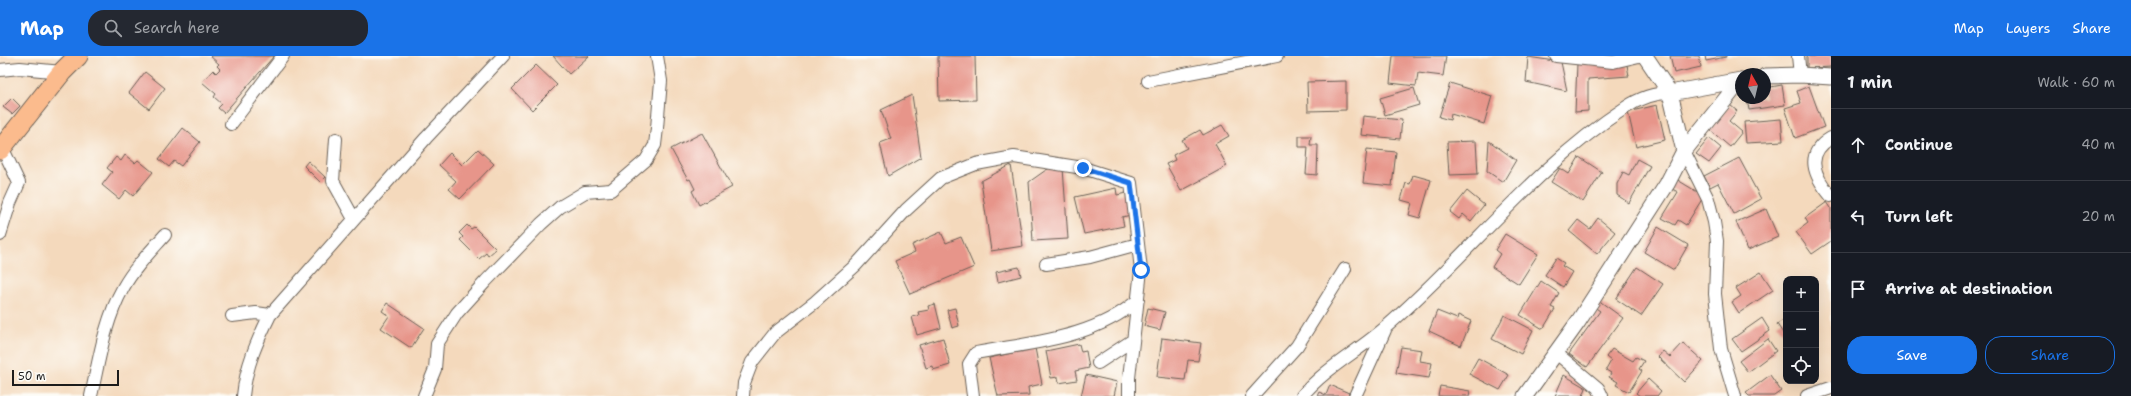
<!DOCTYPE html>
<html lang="en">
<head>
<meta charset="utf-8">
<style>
	body { margin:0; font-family:"Shantell Sans",sans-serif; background:#242831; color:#f1f3f6 }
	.controls { position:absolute; right:12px; bottom:12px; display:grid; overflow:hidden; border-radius:8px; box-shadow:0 4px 16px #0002 }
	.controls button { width:36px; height:36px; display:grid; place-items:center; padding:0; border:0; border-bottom:1px solid #363941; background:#171b24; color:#f1f3f6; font:20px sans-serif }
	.compass { position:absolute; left:1735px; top:12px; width:36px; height:36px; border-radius:50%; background:#171b24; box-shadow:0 4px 16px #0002; rotate:352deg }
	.scale { position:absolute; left:12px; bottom:10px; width:107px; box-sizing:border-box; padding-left:4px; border:2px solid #1c1c1c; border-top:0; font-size:11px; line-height:14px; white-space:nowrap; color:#1c1c1c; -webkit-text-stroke:3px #fdfcf7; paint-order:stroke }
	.stop { position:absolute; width:12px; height:12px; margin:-9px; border:3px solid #1a73e8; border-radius:50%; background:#fff }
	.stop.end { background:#1a73e8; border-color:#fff; box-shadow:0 1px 4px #0008 }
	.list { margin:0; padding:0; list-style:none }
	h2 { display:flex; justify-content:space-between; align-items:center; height:52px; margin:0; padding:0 16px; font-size:17px }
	h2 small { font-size:13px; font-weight:400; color:#9ea1a6 }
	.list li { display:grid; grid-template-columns:26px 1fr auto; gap:12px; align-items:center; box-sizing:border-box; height:72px; padding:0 16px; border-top:1px solid #363941 }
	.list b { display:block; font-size:15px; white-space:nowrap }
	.list em { font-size:13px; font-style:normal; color:#9ea1a6 }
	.actions { display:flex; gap:8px; padding:12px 16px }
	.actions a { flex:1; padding:9px 0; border:1px solid #1a73e8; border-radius:16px; text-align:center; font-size:14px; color:#1a73e8 }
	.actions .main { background:#1a73e8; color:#fff }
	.icon { flex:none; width:22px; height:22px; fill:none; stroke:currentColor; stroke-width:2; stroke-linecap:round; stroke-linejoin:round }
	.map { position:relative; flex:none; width:1831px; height:340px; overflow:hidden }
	header { display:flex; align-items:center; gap:24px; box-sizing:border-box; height:56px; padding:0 20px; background:#1a73e8; color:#fff }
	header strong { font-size:19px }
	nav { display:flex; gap:22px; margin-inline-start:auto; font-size:14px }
	.search { width:280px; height:36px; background:#242831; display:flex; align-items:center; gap:10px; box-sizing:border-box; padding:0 14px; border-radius:16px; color:#9ea1a6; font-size:15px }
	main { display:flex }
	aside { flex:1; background:#171b24 }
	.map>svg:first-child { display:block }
	.building { fill:#e7958a }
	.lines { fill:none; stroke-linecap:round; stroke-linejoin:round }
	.minor-casing { stroke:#685e54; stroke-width:14 }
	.tertiary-casing { stroke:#685e54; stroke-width:17 }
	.primary-casing { stroke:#685e54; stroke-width:21 }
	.minor { stroke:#fff; stroke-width:12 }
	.tertiary { stroke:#fff; stroke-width:15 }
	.primary { stroke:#fbbb8d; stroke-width:19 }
	.route { stroke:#1a73e8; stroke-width:5 }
</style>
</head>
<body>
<header>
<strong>Map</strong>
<div class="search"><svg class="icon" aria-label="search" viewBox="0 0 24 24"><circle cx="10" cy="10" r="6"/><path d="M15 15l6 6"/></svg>Search here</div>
<nav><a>Map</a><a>Layers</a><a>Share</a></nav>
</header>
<main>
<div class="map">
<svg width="1831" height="340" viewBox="0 0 1831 340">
	<rect width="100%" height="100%" fill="#fdfcf7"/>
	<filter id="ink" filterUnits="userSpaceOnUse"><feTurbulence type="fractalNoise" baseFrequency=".025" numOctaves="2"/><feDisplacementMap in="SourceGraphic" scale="8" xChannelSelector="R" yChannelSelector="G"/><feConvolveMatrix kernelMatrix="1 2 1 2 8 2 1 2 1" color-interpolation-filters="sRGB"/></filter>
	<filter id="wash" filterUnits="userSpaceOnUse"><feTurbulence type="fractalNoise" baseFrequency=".012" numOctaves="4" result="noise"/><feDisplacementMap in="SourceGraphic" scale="16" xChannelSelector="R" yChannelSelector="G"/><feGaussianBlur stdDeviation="0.9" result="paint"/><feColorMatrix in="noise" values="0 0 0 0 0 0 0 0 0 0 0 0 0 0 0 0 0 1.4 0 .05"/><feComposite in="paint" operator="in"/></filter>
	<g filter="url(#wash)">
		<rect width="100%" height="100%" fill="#f4d9bc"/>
		<g id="blocks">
			<path class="building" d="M210 0H274L224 57 218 52 222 48 214 41 216 38 202 26 213 14 216 17 220 13 217 10 219 8Z
				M553 0H589L569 18Z
				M938 0H975L976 44 939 45Z
				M1393 0H1446L1443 20 1418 17 1416 30 1390 27Z
				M1670 0H1699L1701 11 1674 17Z
				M1705 0H1726V1L1706 5Z
				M1807 0H1831V11L1807 12Z
				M1528 1 1561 6 1567 35 1526 26Z
				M1577 8 1627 9 1629 20 1588 23V55L1575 56Z
				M536 9 557 29 532 54 512 33Z
				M145 16 165 32 149 53 129 37Z
				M1346 25V54L1308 55 1307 26Z
				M1450 27 1492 40 1484 68 1451 58 1450 64 1439 61Z
				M1782 29 1785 49 1749 54 1747 42H1765V32Z
				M1809 30 1824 71 1795 82 1785 52 1801 47 1797 35Z
				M1414 32 1419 49 1385 59 1380 42Z
				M912 39 921 101 888 120 880 87 891 83 881 54Z
				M12 42 20 50 12 58 3 51Z
				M1657 49 1665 84 1636 91 1628 56Z
				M1730 49 1737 55 1729 65 1742 76 1730 91 1710 74Z
				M1363 60 1402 64 1400 83 1361 79Z
				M1781 63 1783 85 1746 87 1744 66Z
				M1222 69 1229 80 1215 88 1227 110 1181 135 1166 108 1175 104 1173 99 1187 92 1182 84 1200 74 1203 79Z
				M183 72 200 86 181 110 174 105 169 111 159 103Z
				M702 77 732 131 699 149 692 135 695 133 690 123 688 124 671 93Z
				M1299 80H1311L1310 89H1318L1317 119 1306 118 1308 91H1299Z
				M1709 82 1721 92 1709 107 1696 98Z
				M1476 85 1478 118 1449 119 1447 86Z
				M1489 85 1516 104 1503 126 1487 115Z
				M478 93 494 108 460 143 449 133 456 125 439 109 450 97 462 109Z
				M1367 93 1396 96 1392 130 1363 127Z
				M125 99 135 107 138 104 153 116 133 140 126 134 119 143 102 129 112 116 107 112 116 101 121 105Z
				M1579 101 1602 116 1583 146 1551 126 1560 112 1569 118Z
				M1739 102 1761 143 1734 158 1718 127 1710 131 1704 120Z
				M1637 103 1650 110 1629 147 1617 139V128L1623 116 1629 119Z
				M308 105 325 121 320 126 304 110Z
				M1011 109 1023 190 991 195 981 125Z
				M1056 110 1063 112 1068 183 1033 185 1029 126 1046 114Z
				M1413 119 1431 124 1420 162 1409 159 1412 147 1401 144 1406 127 1410 128Z
				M1676 123 1704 140 1686 169 1678 164 1675 169 1662 162 1678 136 1670 132Z
				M1116 132 1117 139 1126 137 1131 159 1122 161 1124 170 1084 178 1075 141Z
				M1467 135 1484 149 1471 165 1463 158 1459 163 1450 156Z
				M1827 146 1831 152V185L1812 198 1796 176 1808 167 1805 162Z
				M1766 153 1778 181 1748 194 1736 166Z
				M1598 162 1615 176 1597 198 1569 175 1578 164 1590 173Z
				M467 169 471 173 474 171 496 193 488 200 486 197 479 203 460 184 463 181 459 177Z
				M1658 171 1688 189 1674 214 1644 196Z
				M941 176 946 187 961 181 974 211 910 238 895 205 915 196 912 189Z
				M1505 178 1538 198 1519 228 1492 211 1500 198 1495 194Z
				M1556 202 1564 207 1562 210 1572 216 1563 231 1545 219Z
				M1019 211 1021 220 998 226 996 216Z
				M1637 211 1663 228 1641 260 1616 243Z
				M1761 216 1773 234 1739 257 1732 246 1741 240 1736 232Z
				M1541 225 1559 237 1551 251 1555 253 1543 273 1520 259Z
				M1598 244 1623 262 1587 311 1569 298 1600 255 1593 250Z
				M387 247 424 272 411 292 381 272 389 260 382 255Z
				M935 248 941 272 917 279 912 261 919 259 918 256 929 254 928 250Z
				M955 252 959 270 952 272 947 254Z
				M1148 252 1165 256 1160 274 1144 270Z
				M1437 255 1457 263 1458 259 1471 265 1461 290 1429 275Z
				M1504 259 1533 274 1521 298 1492 283Z
				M1762 262 1770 275 1741 295 1732 283Z
				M1786 262V282L1777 268Z
				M943 282 950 309 933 314 932 310 926 312 919 289Z
				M1162 282 1201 287 1198 305 1188 304 1185 324 1157 321Z
				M1768 283 1776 295 1748 316 1739 305Z
				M1683 287 1703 305 1684 326 1658 301 1663 295 1670 301Z
				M1079 288 1081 296 1086 295 1089 312 1075 315 1077 324 1059 327 1058 321 1051 322 1046 295Z
				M1401 291 1422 294 1420 305 1432 307 1429 322 1396 317Z
				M1035 292 1042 328 1028 331 1029 339 998 340 989 302Z
				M1612 293 1633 305 1636 301 1644 305 1639 313 1642 315 1629 336 1616 329 1618 326 1609 321 1611 317 1606 314 1611 305 1606 301Z
				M1478 302 1509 319 1500 334 1469 318Z
				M1086 319 1117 326 1114 340H1081Z
				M1564 319 1586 332 1583 340H1555Z
				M1770 319 1781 335 1774 340H1749L1746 337Z
				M1648 323 1661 335 1657 340H1640L1636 337Z
				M1330 329 1349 337 1348 340H1317L1319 336 1326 339Z
				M1440 330 1470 335 1469 340H1438Z"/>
		</g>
	</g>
	<g filter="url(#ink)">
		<use href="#blocks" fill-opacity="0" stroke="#685e54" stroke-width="1"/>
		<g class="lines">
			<g class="minor-casing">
				<path id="minor" d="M1556 0 1613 6 1639 0
					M1798 0 1800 19
					M0 14 20 12 62 16
					M1148 25 1277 0
					M231 68 283 0
					M1831 82C1804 98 1814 120 1831 140
					M336 83 333 125 354 163
					M1684 95 1708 143 1714 166 1717 185 1715 238 1721 293 1735 340
					M0 179 10 147 19 127 2 91
					M1046 208 1090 201 1138 188
					M232 260 256 257 270 259
					M1555 296 1598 332 1602 340
					M1098 307 1133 284
					M91 340C99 304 105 264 123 232 134 212 150 196 165 179
					M243 340C246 310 257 285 270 259L426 82 503 0
					M424 340 435 313 437 288 457 257 486 225 541 168 560 151 585 136 611 134 646 104 655 89 657 72 661 25 657 0
					M743 340 744 327 752 306 775 277 815 246 856 209 906 154 941 122 976 108 1014 101 1083 112 1131 127 1141 214 1129 322V340
					M973 340 969 308 976 297C1032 286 1093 283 1138 244
					M1252 340 1297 290 1345 213
					M1302 340C1325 312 1359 295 1386 271 1467 201 1534 111 1625 52 1638 43 1654 37 1670 37
					M1355 340 1385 274
					M1807 340 1831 332"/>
			</g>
			<g class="tertiary-casing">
				<path id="tertiary" d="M1645 0 1670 37 1684 95
					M1765 20 1800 19 1831 21
					M1670 37 1741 24
					M1525 340 1578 266 1667 128 1684 95 1741 24"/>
			</g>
			<g class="primary-casing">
				<path id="primary" d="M0 94 62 16 78 0"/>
			</g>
			<use href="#minor" class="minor"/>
			<use href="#tertiary" class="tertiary"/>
			<use href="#primary" class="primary"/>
		</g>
	</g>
	<g class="lines" filter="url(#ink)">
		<path class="route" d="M1083 112 1131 127 1141 214"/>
	</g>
</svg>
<div class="controls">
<button>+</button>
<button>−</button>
<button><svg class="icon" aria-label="locate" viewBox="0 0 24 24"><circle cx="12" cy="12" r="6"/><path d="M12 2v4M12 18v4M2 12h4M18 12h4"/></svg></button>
</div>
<svg class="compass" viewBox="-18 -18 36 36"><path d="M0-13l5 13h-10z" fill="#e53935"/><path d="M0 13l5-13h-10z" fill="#9ea1a6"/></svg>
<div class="scale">50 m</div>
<div class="stop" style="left:1141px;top:214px"></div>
<div class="stop end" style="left:1083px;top:112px"></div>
</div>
<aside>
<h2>1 min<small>Walk · 60 m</small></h2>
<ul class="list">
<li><svg class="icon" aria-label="ahead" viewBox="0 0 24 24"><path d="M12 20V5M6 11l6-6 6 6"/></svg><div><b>Continue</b></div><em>40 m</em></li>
<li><svg class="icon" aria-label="left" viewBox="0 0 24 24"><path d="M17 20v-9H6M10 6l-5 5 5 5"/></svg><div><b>Turn left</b></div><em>20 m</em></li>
<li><svg class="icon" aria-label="arrive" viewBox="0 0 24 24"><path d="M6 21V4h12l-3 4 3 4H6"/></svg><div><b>Arrive at destination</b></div></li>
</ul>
<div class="actions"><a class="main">Save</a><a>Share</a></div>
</aside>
</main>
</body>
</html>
